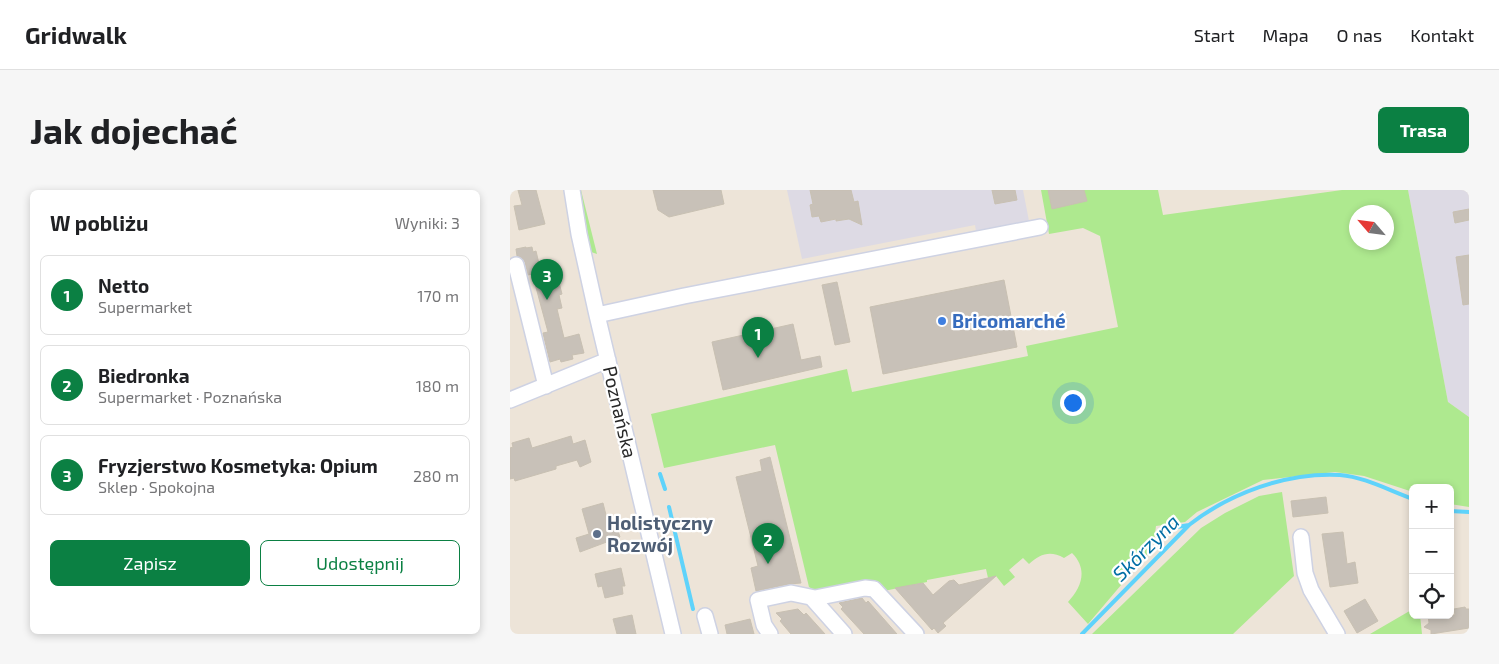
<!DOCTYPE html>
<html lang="pl">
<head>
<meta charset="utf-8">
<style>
	body { margin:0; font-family:"Exo 2",sans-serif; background:#f6f6f6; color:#202124 }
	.controls { position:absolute; right:15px; bottom:15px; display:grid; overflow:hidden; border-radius:8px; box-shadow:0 2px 8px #0003 }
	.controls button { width:45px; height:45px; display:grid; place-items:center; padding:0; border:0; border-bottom:1px solid #e0e0e0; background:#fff; color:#202124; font:25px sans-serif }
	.compass { position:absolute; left:839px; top:15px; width:45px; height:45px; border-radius:50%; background:#fff; box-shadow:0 2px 8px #0003; rotate:298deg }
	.you { position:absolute; left:562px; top:212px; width:18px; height:18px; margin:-12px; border:4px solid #fff; border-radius:50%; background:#1a73e8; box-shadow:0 0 0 8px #1a73e833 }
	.badge { display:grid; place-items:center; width:32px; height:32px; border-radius:50%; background:#0b8043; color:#fff; font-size:16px; font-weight:700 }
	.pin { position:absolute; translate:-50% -41px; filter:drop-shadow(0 1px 2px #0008) }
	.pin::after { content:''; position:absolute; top:26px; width:18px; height:15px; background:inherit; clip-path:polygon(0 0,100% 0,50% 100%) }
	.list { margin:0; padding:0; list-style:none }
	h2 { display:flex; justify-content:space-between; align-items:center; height:65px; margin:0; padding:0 20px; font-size:21px }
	h2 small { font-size:16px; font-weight:400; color:#757577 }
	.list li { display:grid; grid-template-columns:32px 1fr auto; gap:15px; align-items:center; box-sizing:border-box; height:80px; margin:0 10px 10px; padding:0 10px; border:1px solid #e0e0e0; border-radius:8px }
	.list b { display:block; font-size:19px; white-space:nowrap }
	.list p { margin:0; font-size:16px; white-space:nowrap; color:#757577 }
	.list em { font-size:16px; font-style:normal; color:#757577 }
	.actions { display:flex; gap:10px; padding:15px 20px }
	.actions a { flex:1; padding:11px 0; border:1px solid #0b8043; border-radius:8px; text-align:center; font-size:18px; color:#0b8043 }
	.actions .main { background:#0b8043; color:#fff }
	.icon { flex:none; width:28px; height:28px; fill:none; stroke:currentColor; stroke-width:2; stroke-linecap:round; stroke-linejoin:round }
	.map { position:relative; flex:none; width:959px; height:444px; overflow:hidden; border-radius:8px }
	header { display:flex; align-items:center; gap:30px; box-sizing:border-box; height:70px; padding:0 25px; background:#fff; border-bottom:1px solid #e0e0e0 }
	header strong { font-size:24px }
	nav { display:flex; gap:28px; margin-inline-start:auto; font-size:18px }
	.intro { display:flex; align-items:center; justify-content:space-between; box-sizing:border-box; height:120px; padding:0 30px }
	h1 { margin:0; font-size:35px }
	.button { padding:12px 22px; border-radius:8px; background:#0b8043; color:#fff; font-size:18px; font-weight:700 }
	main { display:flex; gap:30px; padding:0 30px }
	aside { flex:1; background:#fff; border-radius:8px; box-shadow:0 2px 8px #0003 }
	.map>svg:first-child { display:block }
	.industrial { fill:#dddae4 }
	.green { fill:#aee98f; fill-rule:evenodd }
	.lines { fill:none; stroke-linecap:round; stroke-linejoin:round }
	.stream { stroke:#5fd3fb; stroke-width:4 }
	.building { fill:#c8c1b8; stroke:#c8c0b2 }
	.minor-casing { stroke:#ced2e3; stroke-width:18 }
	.minor { stroke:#fff; stroke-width:15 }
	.shop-dot { fill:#3f7fe0; stroke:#fff; stroke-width:2 }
	.service-dot { fill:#5c6f8a; stroke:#fff; stroke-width:2 }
	.labels { text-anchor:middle; stroke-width:4.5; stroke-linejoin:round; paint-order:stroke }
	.shop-label { font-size:19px; font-weight:bold; fill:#366cbe; stroke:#fff; text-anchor:start }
	.street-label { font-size:19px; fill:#282828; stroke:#fff }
	.service-label { font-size:19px; font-weight:bold; fill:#4e5e75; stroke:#fff; text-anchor:start }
	.water-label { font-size:20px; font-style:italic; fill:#006ea5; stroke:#fff }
</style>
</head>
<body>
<header>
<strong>Gridwalk</strong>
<nav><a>Start</a><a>Mapa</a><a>O nas</a><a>Kontakt</a></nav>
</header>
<div class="intro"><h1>Jak dojechać</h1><a class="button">Trasa</a></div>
<main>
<aside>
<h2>W pobliżu<small>Wyniki: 3</small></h2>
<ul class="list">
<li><span class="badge">1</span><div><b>Netto</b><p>Supermarket</p></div><em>170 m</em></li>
<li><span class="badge">2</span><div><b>Biedronka</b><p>Supermarket · Poznańska</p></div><em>180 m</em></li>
<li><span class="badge">3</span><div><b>Fryzjerstwo Kosmetyka: Opium</b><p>Sklep · Spokojna</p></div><em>280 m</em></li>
</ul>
<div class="actions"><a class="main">Zapisz</a><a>Udostępnij</a></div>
</aside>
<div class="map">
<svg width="959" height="444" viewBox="0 0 959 444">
	<rect width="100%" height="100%" fill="#ede4d8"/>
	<path class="industrial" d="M277 0H513L519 31 466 41 465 35 292 69Z
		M898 0H959V227L938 212Z"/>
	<path class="green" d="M70 0H71L87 64 81 62Z
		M531 0H648L653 25 832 0H898L938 212 959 227V317L940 314V298H903V302L854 286 825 282 753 290 687 322 675 332 646 336 644 351 640 361 578 434 558 412C572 397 578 379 562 363L554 368C540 360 530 364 519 374L513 368 499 380 505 387 494 396 486 386 478 388 476 379 417 390V392L374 401 308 402 299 397 265 255 154 278 141 224 337 179 342 202 518 166 516 156 608 137 590 46 573 38 539 44ZM846 22H876V52H846Z
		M772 302 784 386 723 444H582L691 338 715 323 749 306Z
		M903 419V425H910L912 444H860Z"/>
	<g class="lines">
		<path class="stream" d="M150 284 155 299
			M159 317 183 419
			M940 321 959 322
			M650 340 679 335
			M572 444 679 335C720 303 777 282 830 285 855 287 880 301 903 309"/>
	</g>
	<path class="building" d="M8 0H26L35 34 9 40 4 16 12 15Z
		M143 0H211L214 14 159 27 148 20Z
		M300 0H341L344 12 348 11 352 35 339 29 326 31V29L311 32 309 26 302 27 300 15 303 14Z
		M482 0H505L507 10 485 14Z
		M538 0H574L577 11 542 19Z
		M959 19V30L945 33 943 22Z
		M16 57V58L22 57 23 62 26 61 31 82 18 85 15 72 12 68 7 66 6 59Z
		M959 65V114L953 115 946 67Z
		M47 85 52 104 49 105 52 118 47 119 54 148 69 144 74 163 62 165 63 169 51 172 50 169 40 172 33 143 38 142 24 90Z
		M494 90 507 157 373 184 360 117Z
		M327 92 340 152 325 155 312 95Z
		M283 134 291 170 310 166 312 177 213 200 202 152Z
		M61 246 63 254 75 250 81 272 70 277 67 270 46 276V279L5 291 4 288 0 289V258L3 257 2 253 19 248 22 258Z
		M260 267 291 393 279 394 246 401 241 378 248 376 226 287 252 281 250 270Z
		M816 307 818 323 783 327 781 311Z
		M93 313 99 337 106 335 110 347 70 362 66 348 79 344 72 319Z
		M833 342 837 374 845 372 848 393 820 397 812 344Z
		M111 378 115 396H112L113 404 95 408 92 396 88 397 85 384Z
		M486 386 433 433 436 436 428 443 424 438 422 440 385 398 413 393 423 405 439 391 444 390 449 395Z
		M352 408 356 413 358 411 387 444H354L331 419 333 417 329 413Z
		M855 409 868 431 847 443 834 421Z
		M955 417 956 419H959V438L921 444V440L914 437 919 433 918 425H945L944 419Z
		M288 419 294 425 296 423 315 444H281L270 431 272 429 266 423Z
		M122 425 126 444H107L103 429Z
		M240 429 244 444H217L215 435Z"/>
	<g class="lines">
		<g class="minor-casing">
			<path id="minor" d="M62 0 69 44 87 125 163 444
				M6 75 36 196
				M87 125 174 106 530 37
				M0 210 98 170
				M791 347 795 383 801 400 827 444
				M302 408 334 444
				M195 426 200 444
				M260 444 254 435 248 410 281 403 305 408 355 398 364 399 406 444"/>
		</g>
		<use href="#minor" class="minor"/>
	</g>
	<circle class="shop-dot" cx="432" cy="131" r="5"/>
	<circle class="service-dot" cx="87" cy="344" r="5"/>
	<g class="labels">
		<g class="shop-label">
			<text x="442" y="138">Bricomarché</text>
		</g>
		<g class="street-label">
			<text transform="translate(110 222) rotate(77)" y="7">Poznańska</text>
		</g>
		<g class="service-label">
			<text x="97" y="340">Holistyczny<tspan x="97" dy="22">Rozwój</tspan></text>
		</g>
		<g class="water-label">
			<text transform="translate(636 358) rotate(-45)" y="7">Skórzyna</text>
		</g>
	</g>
</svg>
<div class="controls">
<button>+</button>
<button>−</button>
<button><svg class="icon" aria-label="locate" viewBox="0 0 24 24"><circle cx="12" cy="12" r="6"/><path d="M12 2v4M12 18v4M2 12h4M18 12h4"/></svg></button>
</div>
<svg class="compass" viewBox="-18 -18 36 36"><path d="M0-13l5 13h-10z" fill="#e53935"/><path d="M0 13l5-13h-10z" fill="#757577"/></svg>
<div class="you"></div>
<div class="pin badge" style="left:248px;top:168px">1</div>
<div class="pin badge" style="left:258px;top:374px">2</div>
<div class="pin badge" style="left:37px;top:110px">3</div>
</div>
</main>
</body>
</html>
